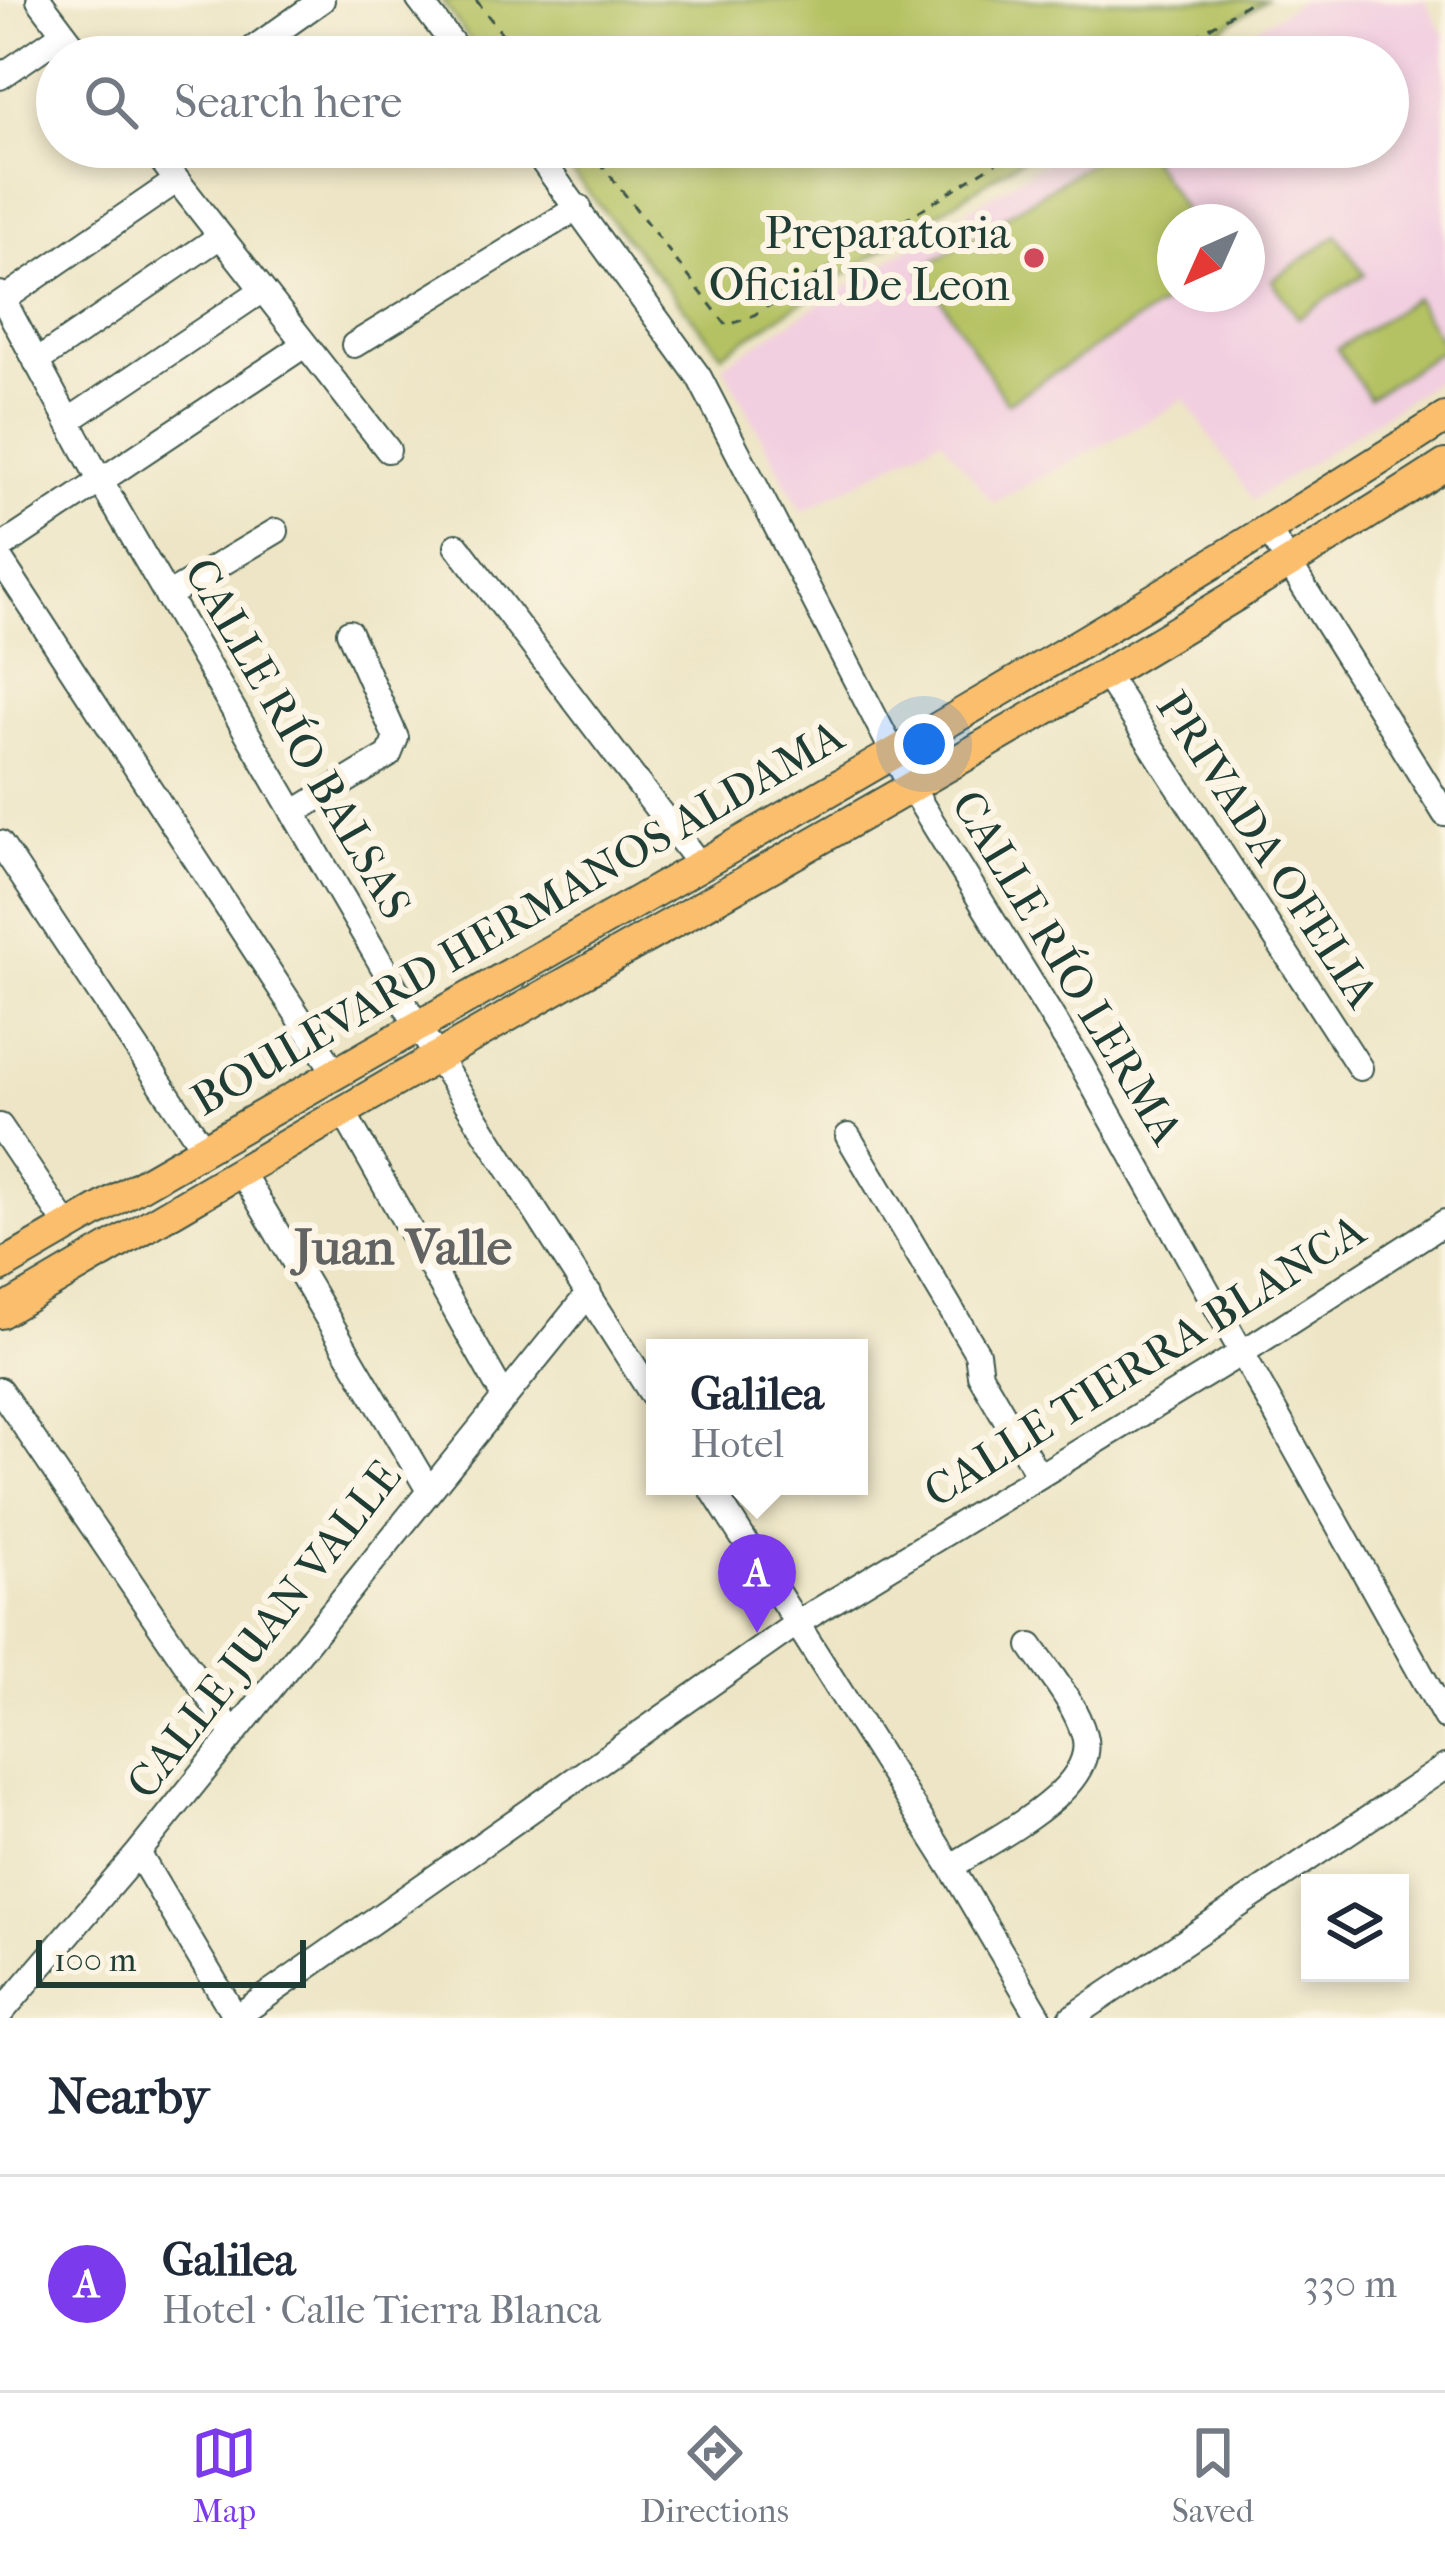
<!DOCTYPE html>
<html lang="en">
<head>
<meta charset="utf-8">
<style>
	body { margin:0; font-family:"IM FELL French Canon",serif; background:#f6f6f7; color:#1f2937 }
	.controls { position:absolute; right:36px; bottom:36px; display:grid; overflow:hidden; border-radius:0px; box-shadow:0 6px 18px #0003 }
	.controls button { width:108px; height:108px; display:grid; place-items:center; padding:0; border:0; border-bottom:3px solid #e0e1e3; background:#fff; color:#1f2937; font:60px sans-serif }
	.compass { position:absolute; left:1157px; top:204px; width:108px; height:108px; border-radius:50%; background:#fff; box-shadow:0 6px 18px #0003; rotate:225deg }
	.scale { position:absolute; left:36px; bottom:30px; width:270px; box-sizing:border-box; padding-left:12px; border:6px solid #1f3d34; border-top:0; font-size:33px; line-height:42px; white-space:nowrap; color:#1f3d34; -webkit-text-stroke:9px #fcf5e5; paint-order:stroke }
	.you { position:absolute; left:924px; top:744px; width:42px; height:42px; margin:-30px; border:9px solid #fff; border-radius:50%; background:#1a73e8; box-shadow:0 0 0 18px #1a73e833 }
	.badge { display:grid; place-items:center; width:78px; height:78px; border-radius:50%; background:#7c3aed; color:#fff; font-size:39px; font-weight:700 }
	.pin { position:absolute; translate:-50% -99px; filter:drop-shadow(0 3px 6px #0008) }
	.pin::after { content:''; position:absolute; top:63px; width:42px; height:36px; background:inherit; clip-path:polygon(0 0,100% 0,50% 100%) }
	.popup { position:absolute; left:646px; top:1339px; width:222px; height:156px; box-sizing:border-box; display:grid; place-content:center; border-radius:0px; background:#fff; filter:drop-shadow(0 3px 9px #0005); font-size:39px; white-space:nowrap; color:#747a83 }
	.popup b { font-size:45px; color:#1f2937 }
	.popup::after { content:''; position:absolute; left:50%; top:100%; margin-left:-24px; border:24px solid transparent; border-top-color:#fff }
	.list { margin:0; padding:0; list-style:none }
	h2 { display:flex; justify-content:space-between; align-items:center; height:156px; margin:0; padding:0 48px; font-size:51px }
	h2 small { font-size:39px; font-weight:400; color:#747a83 }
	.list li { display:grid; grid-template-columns:78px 1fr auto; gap:36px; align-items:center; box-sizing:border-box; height:216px; padding:0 48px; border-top:3px solid #e0e1e3 }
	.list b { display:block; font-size:45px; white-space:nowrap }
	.list p { margin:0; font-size:39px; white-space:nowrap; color:#747a83 }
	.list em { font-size:39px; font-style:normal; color:#747a83 }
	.icon { flex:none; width:66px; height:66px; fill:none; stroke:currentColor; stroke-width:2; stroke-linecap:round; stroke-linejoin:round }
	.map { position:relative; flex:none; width:1445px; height:2018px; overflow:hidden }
	.search { position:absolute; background:#fff; box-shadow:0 6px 18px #0003; left:36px; right:36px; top:36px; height:132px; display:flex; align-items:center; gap:30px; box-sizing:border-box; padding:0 42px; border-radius:66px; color:#747a83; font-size:45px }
	.sheet { height:372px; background:#fff }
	nav { display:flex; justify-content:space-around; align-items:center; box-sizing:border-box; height:168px; border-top:3px solid #e0e1e3; background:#fff; font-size:33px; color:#747a83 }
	nav a { display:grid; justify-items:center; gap:6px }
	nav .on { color:#7c3aed }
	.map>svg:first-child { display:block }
	.built { fill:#f2cfe0; fill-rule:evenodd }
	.green { fill:#b5c264; stroke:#6a804c; stroke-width:3 }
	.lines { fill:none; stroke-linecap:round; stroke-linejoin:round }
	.minor-casing { stroke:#3e564a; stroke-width:28 }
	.major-casing { stroke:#3e564a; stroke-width:34 }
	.path { stroke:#3e564a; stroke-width:3; stroke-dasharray:9 9; stroke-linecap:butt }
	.minor { stroke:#fff; stroke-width:24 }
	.major { stroke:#fabe6d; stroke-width:30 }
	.poi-dot { fill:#d1495b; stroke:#fcf5e5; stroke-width:4.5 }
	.labels { text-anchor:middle; stroke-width:12; stroke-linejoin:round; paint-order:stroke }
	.poi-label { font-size:45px; fill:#1f3d34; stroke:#fcf5e5; text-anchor:end }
	.street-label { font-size:45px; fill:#1f3d34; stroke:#fcf5e5 }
	.quarter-label { font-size:51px; font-weight:bold; fill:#626363; stroke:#fcf5e5 }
</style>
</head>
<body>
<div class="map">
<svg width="1445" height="2018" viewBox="0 0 1445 2018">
	<rect width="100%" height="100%" fill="#fcf5e5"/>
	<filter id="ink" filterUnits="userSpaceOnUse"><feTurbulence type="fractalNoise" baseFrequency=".00833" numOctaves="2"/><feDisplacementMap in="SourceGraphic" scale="24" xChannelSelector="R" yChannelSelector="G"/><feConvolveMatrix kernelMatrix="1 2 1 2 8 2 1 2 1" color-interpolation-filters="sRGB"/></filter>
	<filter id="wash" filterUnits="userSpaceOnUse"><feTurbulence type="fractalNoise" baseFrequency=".004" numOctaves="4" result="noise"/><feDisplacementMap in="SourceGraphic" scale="48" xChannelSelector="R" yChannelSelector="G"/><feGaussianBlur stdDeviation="2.7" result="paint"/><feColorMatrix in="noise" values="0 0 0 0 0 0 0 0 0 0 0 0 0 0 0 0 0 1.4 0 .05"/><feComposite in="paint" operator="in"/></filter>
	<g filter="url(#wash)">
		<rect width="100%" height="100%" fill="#ede5c5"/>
		<path class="built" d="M1302 0H1424L1445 36V375L1253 500 1184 398 1167 411 993 503 941 438 802 512 723 365 1069 147H1388V57H1211ZM1175 222H1247V294H1175Z"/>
		<path class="green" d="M441 0H1265L1177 57H482Z
			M551 147H1040L722 354Z
			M1115 147H1143L1191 222H1175V294H1179L1007 403 922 269Z
			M1337 235 1364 274 1298 318 1272 280Z
			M1415 298 1445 348 1369 398 1337 349Z"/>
	</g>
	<g filter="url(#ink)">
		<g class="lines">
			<g class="minor-casing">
				<path id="minor" d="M39 0 82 57
					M419 0 463 57
					M254 48 322 0
					M0 77 64 33
					M151 147 388 450
					M532 147 699 377 912 789 1081 1064 1445 1717
					M0 294 101 482 418 1027 655 1399
					M0 302 176 181
					M354 345 579 207
					M36 362 219 237
					M68 421 261 291
					M1269 531 1445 814
					M457 546 700 865
					M0 548 303 346
					M0 559 336 1074
					M167 596 276 531
					M1106 675 1360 1068
					M293 813 389 755 396 738 349 632
					M0 843 204 1149
					M344 1113 503 1395
					M0 1126 68 1227
					M848 1136 977 1353 980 1375 1039 1476
					M242 1173 428 1489
					M0 1390 233 1733
					M710 1486 951 1867 1040 2018
					M138 1853 236 2018
					M951 1867C988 1841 1100 1790 1084 1735 1075 1703 1049 1673 1031 1646
					M0 2014 138 1853 589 1293
					M235 2018 796 1624 1243 1352 1445 1222
					M1071 2018 1445 1767"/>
			</g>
			<g class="major-casing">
				<path id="major" d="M0 1267C482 985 975 720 1445 418
					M0 1313C190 1201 380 1089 571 980 866 814 1160 648 1445 465"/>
			</g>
			<path class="path" d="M476 0 520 57
				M1164 57 1253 0
				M588 147 727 326 754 315 1021 147"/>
			<use href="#minor" class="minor"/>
			<use href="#major" class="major"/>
		</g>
	</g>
	<circle class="poi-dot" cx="1034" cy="258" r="12"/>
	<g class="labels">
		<g class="poi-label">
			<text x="1010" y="248">Preparatoria<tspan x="1010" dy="52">Oficial De Leon</tspan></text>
		</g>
		<g class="street-label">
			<text transform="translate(299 738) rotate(60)" y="16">CALLE RÍO BALSAS</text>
			<text transform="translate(1268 849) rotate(57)" y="16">PRIVADA OFELIA</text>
			<text transform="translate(517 917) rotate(-30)" y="16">BOULEVARD HERMANOS ALDAMA</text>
			<text transform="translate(1068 967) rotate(59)" y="16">CALLE RÍO LERMA</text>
			<text transform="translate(1144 1360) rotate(-32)" y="16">CALLE TIERRA BLANCA</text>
			<text transform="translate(263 1629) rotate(-52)" y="16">CALLE JUAN VALLE</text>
		</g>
		<g class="quarter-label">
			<text x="403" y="1264">Juan Valle</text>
		</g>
	</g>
</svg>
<div class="controls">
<button><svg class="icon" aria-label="layers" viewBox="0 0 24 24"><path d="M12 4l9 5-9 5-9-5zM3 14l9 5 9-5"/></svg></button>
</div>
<svg class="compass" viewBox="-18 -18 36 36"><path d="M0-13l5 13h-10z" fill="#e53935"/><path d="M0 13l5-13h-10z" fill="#747a83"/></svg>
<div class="scale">100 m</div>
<div class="you"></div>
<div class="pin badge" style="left:757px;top:1633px">A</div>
<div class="popup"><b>Galilea</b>Hotel</div>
<div class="search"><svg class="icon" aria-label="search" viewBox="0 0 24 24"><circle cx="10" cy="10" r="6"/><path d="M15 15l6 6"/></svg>Search here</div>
</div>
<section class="sheet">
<h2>Nearby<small></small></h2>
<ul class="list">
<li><span class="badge">A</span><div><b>Galilea</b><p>Hotel · Calle Tierra Blanca</p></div><em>330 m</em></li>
</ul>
</section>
<nav>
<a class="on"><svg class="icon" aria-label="map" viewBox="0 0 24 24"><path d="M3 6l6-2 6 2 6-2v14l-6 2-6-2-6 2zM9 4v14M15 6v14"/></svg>Map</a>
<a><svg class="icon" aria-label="directions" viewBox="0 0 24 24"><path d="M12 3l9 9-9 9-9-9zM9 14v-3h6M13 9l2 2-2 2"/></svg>Directions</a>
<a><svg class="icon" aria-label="saved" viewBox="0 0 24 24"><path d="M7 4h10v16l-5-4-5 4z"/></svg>Saved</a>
</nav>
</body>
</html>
